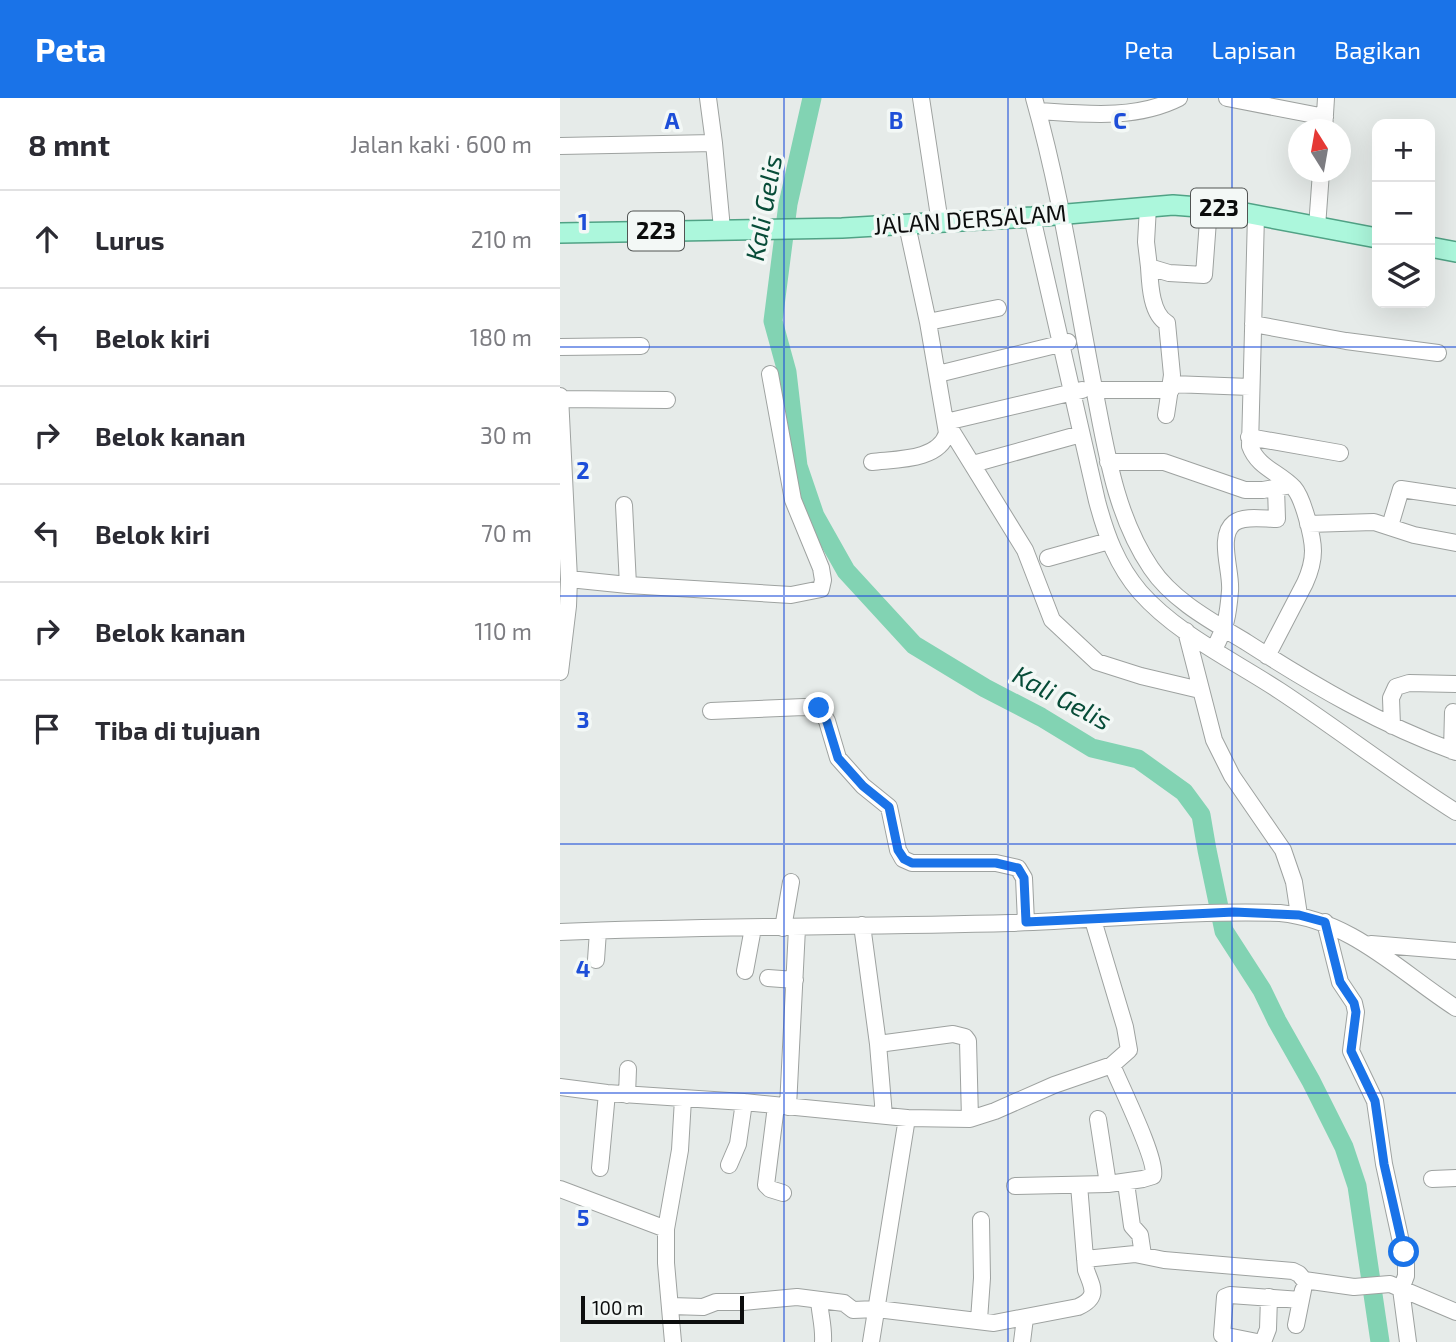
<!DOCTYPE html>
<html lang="id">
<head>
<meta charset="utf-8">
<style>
	body { margin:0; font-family:"Exo 2",sans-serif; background:#f2f2f3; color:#2b2b33 }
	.controls { position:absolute; right:21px; top:21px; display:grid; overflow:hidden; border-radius:14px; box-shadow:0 7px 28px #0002 }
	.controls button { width:63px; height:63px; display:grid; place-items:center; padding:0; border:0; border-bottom:2px solid #e1e1e2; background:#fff; color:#2b2b33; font:35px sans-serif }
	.compass { position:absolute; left:728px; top:21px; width:63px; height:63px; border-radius:50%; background:#fff; box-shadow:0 7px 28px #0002; rotate:349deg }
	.scale { position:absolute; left:21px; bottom:18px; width:163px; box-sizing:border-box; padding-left:7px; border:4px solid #0c0d0d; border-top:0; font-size:19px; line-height:24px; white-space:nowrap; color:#0c0d0d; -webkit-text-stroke:5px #f3f8f6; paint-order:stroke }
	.stop { position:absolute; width:21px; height:21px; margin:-16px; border:5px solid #1a73e8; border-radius:50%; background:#fff }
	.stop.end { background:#1a73e8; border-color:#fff; box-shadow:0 2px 7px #0008 }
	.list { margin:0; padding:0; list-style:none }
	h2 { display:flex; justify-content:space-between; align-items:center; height:91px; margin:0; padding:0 28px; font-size:30px }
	h2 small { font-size:23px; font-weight:400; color:#7c7c81 }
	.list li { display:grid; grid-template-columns:46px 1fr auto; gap:21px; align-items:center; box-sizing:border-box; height:98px; padding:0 28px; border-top:2px solid #e1e1e2 }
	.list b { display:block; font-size:26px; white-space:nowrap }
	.list em { font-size:23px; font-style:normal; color:#7c7c81 }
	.icon { flex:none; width:38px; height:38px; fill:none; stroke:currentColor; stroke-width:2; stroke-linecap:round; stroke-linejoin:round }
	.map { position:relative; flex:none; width:896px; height:1244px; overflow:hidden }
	header { display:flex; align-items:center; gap:42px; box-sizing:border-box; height:98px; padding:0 35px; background:#1a73e8; color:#fff }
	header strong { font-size:33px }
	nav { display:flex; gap:38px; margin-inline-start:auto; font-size:24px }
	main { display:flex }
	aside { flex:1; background:#fff }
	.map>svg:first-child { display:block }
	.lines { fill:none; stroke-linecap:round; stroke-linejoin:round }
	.river { stroke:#82d3b3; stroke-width:19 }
	.minor-casing { stroke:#9ea2a0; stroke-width:18 }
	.major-casing { stroke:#50a285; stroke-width:22 }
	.minor { stroke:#fff; stroke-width:16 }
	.major { stroke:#acf7dc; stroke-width:19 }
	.route { stroke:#1a73e8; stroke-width:9 }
	.grid { fill:none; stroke:#1d4ed8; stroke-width:2; stroke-opacity:0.55 }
	.labels { text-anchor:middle; stroke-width:7; stroke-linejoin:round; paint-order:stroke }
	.shield { fill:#f3f8f6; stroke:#515453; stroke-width:2 }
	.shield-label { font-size:23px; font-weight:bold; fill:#0c0d0d }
	.street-label { font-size:24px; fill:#0c0d0d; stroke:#f3f8f6 }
	.water-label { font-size:26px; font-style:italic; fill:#074c38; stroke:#f3f8f6 }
	.grid-label { font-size:23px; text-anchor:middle; font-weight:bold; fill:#1d4ed8; stroke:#f3f8f6; stroke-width:7; stroke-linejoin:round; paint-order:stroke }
</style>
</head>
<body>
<header>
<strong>Peta</strong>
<nav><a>Peta</a><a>Lapisan</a><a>Bagikan</a></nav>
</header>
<main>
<aside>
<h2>8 mnt<small>Jalan kaki · 600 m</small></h2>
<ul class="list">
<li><svg class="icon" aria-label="ahead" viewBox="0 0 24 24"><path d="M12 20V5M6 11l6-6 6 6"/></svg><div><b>Lurus</b></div><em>210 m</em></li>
<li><svg class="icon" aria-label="left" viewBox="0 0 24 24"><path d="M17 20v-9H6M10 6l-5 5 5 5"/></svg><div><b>Belok kiri</b></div><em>180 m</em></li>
<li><svg class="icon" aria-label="right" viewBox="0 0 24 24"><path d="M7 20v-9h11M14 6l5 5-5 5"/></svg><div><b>Belok kanan</b></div><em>30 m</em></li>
<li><svg class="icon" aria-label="left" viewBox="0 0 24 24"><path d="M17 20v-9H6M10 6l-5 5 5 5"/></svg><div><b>Belok kiri</b></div><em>70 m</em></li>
<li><svg class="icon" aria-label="right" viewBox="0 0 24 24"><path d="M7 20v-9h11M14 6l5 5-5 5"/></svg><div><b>Belok kanan</b></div><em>110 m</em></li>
<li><svg class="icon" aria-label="arrive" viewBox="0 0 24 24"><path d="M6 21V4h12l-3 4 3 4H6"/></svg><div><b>Tiba di tujuan</b></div></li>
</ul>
</aside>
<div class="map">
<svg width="896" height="1244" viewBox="0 0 896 1244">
	<rect width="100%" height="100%" fill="#e6ebe9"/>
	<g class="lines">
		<path class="river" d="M252 0 228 106 213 223 227 274 238 368 255 418 286 473 354 547 425 590 481 619 532 650 578 661 624 694 641 717 647 752 664 833 702 892 717 923 751 983 784 1049 797 1088 820 1244"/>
		<g class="minor-casing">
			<path id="minor" d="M148 0 154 45
				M361 0 380 125
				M474 0C501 95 515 193 534 290 546 351 555 417 591 470 613 503 653 524 686 544 753 587 821 627 896 654
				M667 0 765 19
				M478 13C524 16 576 22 619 0
				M764 32 766 0
				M0 48 154 45 162 131
				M588 109 586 144 589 169 609 175 644 177 649 109
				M696 117 690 348C698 370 719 374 734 390 743 400 753 439 753 453 753 464 750 474 745 485L707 558
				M472 119 537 403C546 437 557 467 580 494 617 536 673 562 720 593 779 632 836 676 896 714
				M757 129 761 74
				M589 169C590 186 591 216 607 225L612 277 606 317
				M368 224 438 210
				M693 226 786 243 878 255
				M0 249 81 248
				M378 276 508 244
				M612 286 690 289
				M522 292 386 324 465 452 492 522 537 564 581 578 640 592
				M534 292H611
				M0 298 9 481 8 508 0 574
				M1 301 107 302
				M689 339 780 355
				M312 364C335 361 379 363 387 335L368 224 347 127
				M548 364H604L685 392H703L726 388
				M413 366 521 336
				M64 407 68 487
				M748 426 814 424 854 437 896 445
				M830 428 841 391 896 399
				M488 460 549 443
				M9 481 68 487 231 497 261 491 263 482 261 470 233 402 210 276
				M626 533 654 642 672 678 723 752 734 784 739 817
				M654 551C666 529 668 518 670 493 672 474 657 438 674 425 684 417 704 421 717 421L716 390
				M151 613 244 609 260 611 267 623 278 660 303 688 329 709 338 752 343 761 352 765H436L458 770 464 780 466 824
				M832 628 831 600 836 589 849 585 896 586
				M892 653 893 614
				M765 824 780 884 794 905 796 914 791 953 815 1003 824 1066 846 1167V1178L841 1191 848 1244
				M302 827 318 946 324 1018
				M223 830 231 784
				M0 834C150 828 300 829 450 825 540 822 630 812 720 815 791 822 839 873 896 910
				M811 846 896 853
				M36 862 38 833
				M185 873 193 830
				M208 880 235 882
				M318 946 393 936 405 939 408 943 410 1021
				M0 989 47 995 184 1004 347 1020 410 1021 435 1013 494 987 552 967 569 952 565 929 533 822
				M67 997 68 971
				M216 1008 206 1087 210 1091 223 1095
				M228 1009 237 830
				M169 1067 178 1046 184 1004
				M40 1070 47 995
				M872 1081 896 1080
				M566 1085 572 1128 580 1137 583 1157
				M548 1086 583 1081 593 1078C598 1063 560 987 552 967
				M455 1088 548 1086 538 1021
				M0 1091 106 1131V1165L113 1244
				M106 1131 120 1052 123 1001
				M525 1161 575 1156 604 1162 733 1173 739 1176 744 1182 794 1189 830 1186 896 1214
				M259 1202C260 1217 264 1229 263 1244
				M111 1208 143 1209 156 1204H183L237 1199 284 1205 293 1212 317 1211 434 1225 518 1209C540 1199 532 1189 526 1172L519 1087
				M419 1222 422 1180 421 1122
				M736 1227 743 1192
				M311 1244 347 1020
				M462 1244 465 1220
				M697 1244 662 1237 665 1199 670 1197 741 1202
				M703 1244 708 1231 709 1199"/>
		</g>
		<g class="major-casing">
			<path id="major" d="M0 135 282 130 472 119 613 107 664 111 817 140
				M870 149 896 154"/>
		</g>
		<use href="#minor" class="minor"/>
		<use href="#major" class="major"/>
	</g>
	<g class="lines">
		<path class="route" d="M259 610 267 624 278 660 303 688 329 709 338 752 344 761 352 765H436L458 770 464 780 466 824 674 814 739 817 765 824 780 884 794 905 796 914 791 953 815 1003 824 1066 844 1154"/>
	</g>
	<path class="grid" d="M224 0V1244M448 0V1244M672 0V1244M0 249H896M0 498H896M0 746H896M0 995H896"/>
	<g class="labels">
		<g class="shield">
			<rect x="631" y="90.5" width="56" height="39" rx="5"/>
			<rect x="68" y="113.5" width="56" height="39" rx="5"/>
		</g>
		<g class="shield-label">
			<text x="659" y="118">223</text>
			<text x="96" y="141">223</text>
		</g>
		<g class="street-label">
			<text transform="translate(410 122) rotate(-4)" y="8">JALAN DERSALAM</text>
		</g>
		<g class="water-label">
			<text transform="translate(204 110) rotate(-80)" y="9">Kali Gelis</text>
			<text transform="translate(502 600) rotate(28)" y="9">Kali Gelis</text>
		</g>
	</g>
	<g class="grid-label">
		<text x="112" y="31">A</text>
		<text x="336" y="31">B</text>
		<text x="560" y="31">C</text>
		<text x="23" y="132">1</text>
		<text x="23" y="381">2</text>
		<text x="23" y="630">3</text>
		<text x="23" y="879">4</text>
		<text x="23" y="1128">5</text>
	</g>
</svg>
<div class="controls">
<button>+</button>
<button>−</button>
<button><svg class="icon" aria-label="layers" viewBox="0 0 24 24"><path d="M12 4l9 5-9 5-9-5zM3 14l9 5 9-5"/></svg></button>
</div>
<svg class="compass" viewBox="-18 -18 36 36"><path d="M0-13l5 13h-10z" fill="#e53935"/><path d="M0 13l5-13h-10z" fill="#7c7c81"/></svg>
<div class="scale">100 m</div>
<div class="stop" style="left:844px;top:1154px"></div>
<div class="stop end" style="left:259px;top:610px"></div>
</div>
</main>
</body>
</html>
